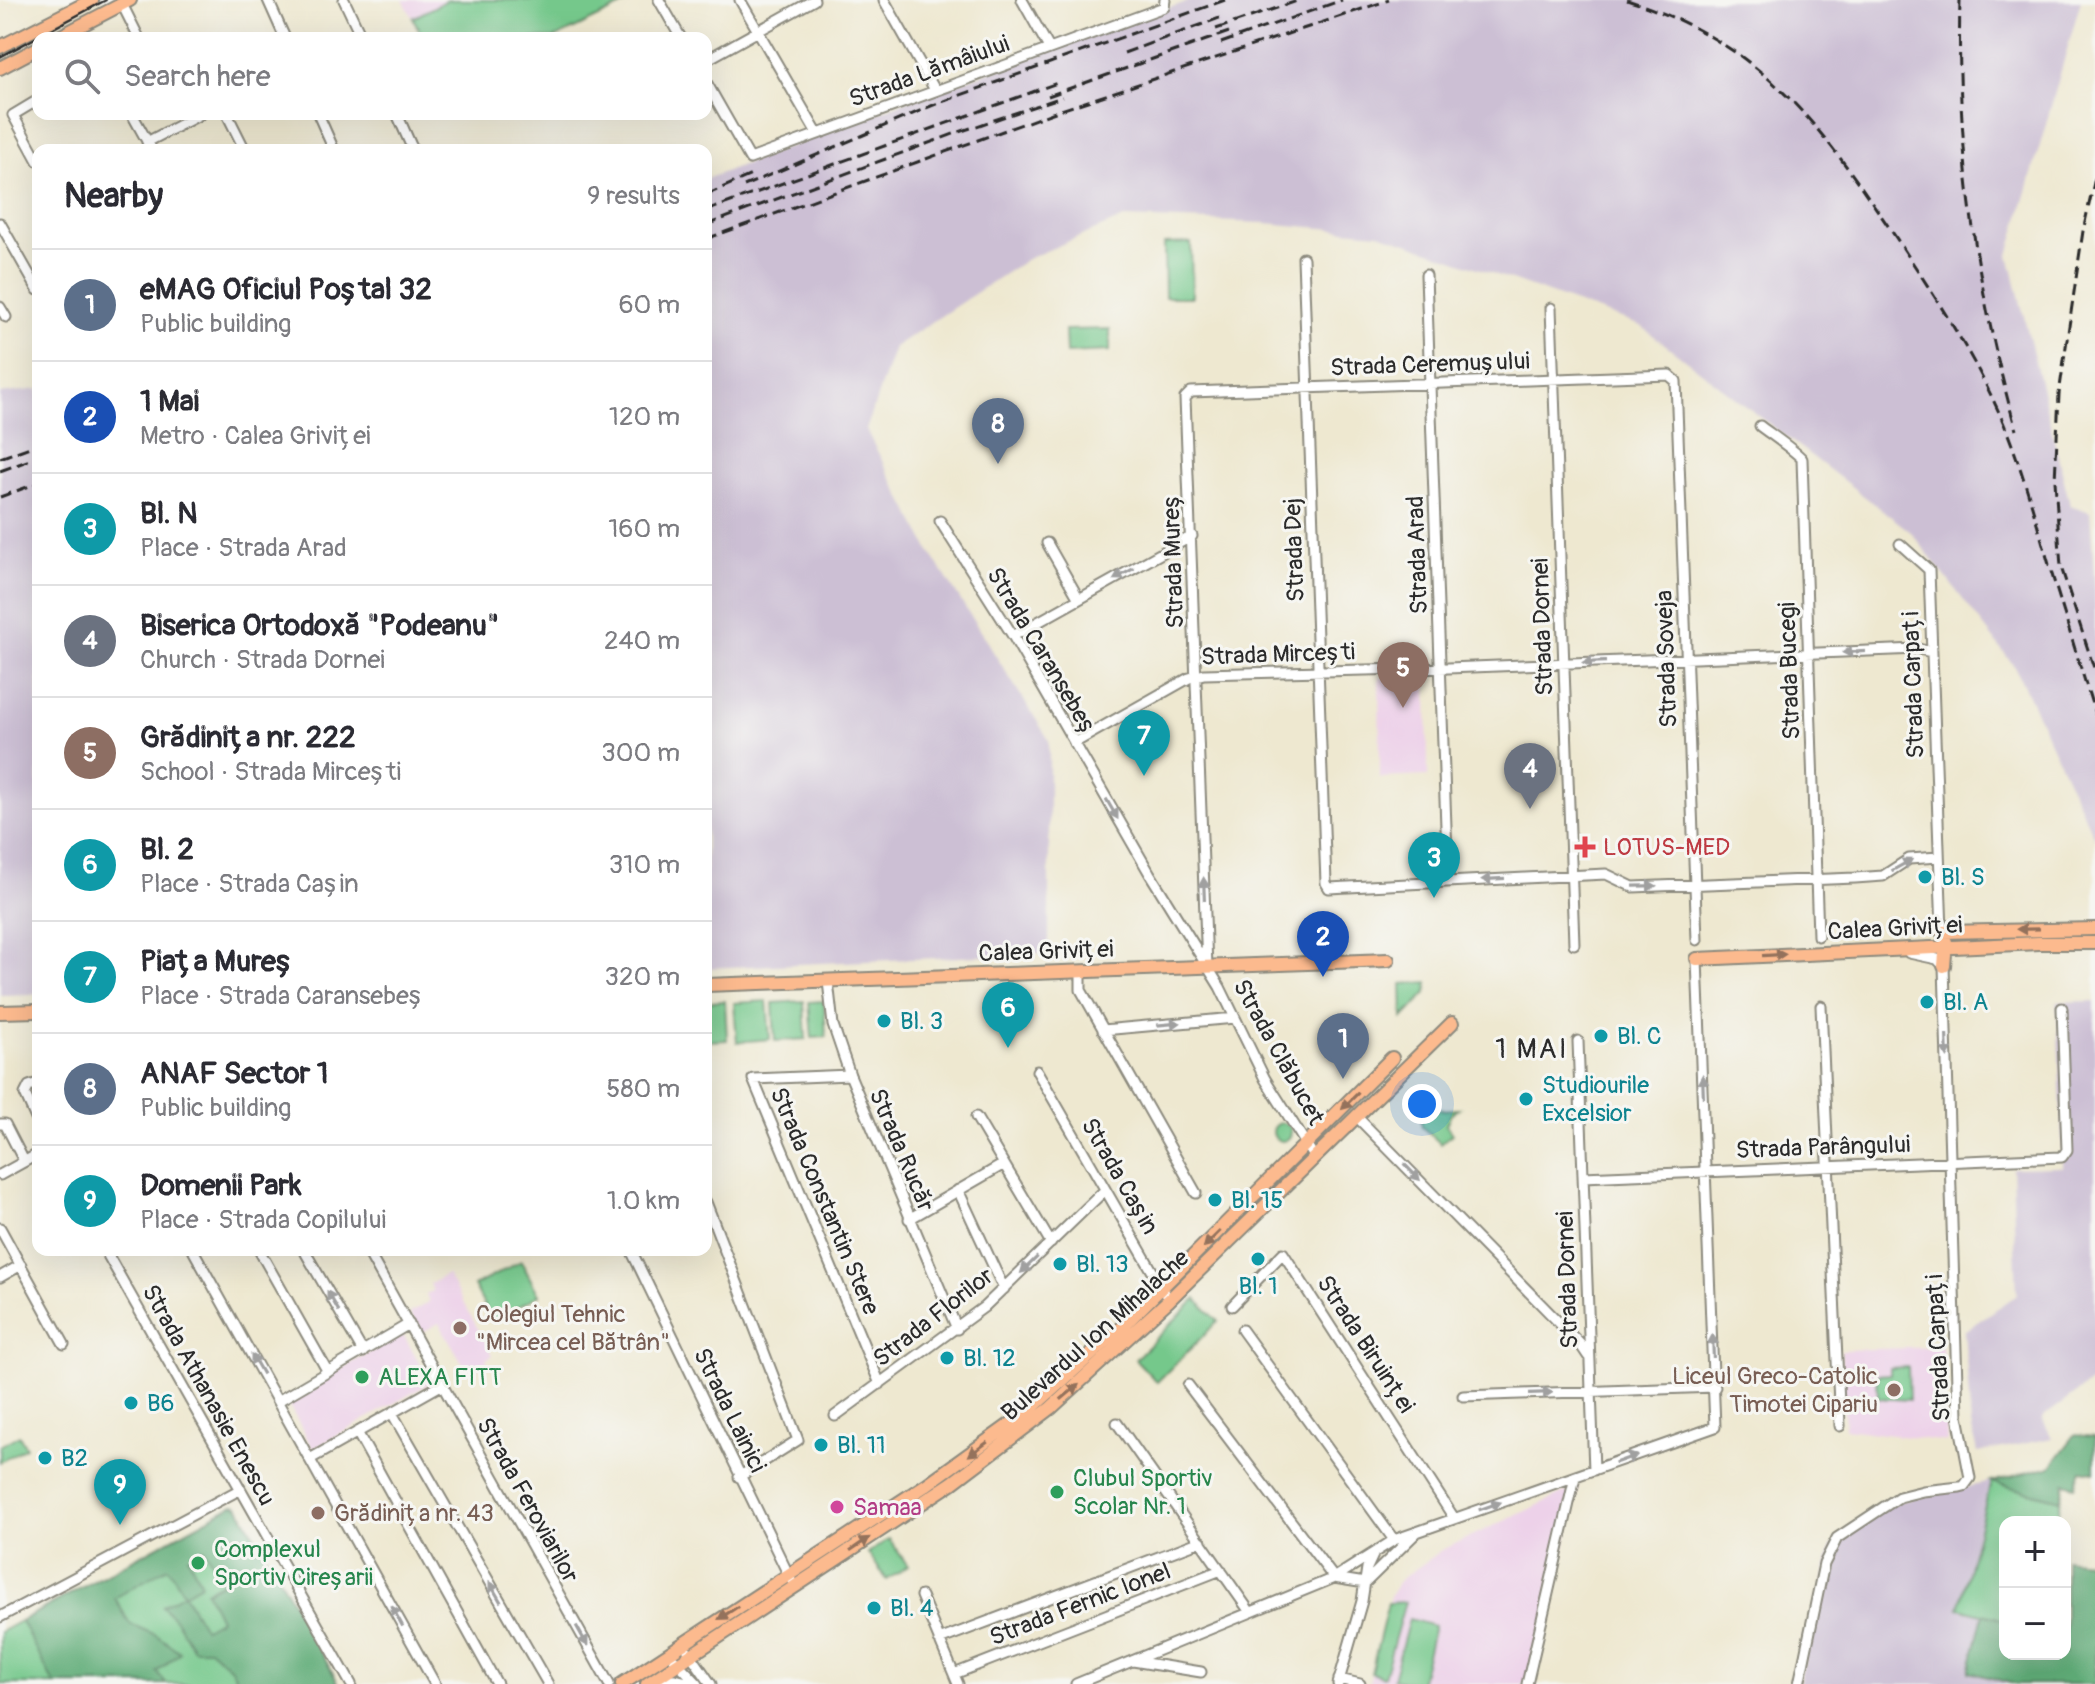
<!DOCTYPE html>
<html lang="en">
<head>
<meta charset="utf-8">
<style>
	body { margin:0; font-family:Pangolin,sans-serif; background:#f2f2f3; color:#2b2b33 }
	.controls { position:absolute; right:24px; bottom:24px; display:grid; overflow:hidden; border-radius:16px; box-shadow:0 8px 32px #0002 }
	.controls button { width:72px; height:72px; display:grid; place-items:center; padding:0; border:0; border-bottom:2px solid #e1e1e2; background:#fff; color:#2b2b33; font:40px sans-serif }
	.you { position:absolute; left:1422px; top:1104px; width:28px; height:28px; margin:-20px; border:6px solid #fff; border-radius:50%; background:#1a73e8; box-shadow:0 0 0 12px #1a73e833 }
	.badge { display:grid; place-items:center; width:52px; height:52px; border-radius:50%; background:#d93025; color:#fff; font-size:26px; font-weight:700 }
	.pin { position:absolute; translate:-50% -66px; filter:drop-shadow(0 2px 4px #0008) }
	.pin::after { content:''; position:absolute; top:42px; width:28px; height:24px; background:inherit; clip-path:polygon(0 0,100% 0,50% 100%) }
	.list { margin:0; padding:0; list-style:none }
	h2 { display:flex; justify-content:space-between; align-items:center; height:104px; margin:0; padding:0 32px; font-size:34px }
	h2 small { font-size:26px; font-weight:400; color:#7c7c81 }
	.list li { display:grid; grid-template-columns:52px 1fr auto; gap:24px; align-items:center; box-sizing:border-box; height:112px; padding:0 32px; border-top:2px solid #e1e1e2 }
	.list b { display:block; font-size:30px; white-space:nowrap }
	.list p { margin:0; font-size:26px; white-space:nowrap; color:#7c7c81 }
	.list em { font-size:26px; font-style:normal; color:#7c7c81 }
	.icon { flex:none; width:44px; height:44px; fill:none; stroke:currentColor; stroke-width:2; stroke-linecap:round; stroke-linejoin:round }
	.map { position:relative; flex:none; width:2095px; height:1684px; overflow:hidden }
	.search { position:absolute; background:#fff; box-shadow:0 8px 32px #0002; left:32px; top:32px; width:680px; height:88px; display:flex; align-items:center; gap:20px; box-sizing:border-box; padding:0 28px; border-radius:16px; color:#7c7c81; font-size:30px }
	.panel { position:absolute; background:#fff; box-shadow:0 8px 32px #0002; left:32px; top:144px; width:680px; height:1112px; border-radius:16px }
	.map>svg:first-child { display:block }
	.built { fill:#edd1e9 }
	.industrial { fill:#ccbfd4 }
	.green { fill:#74c88b; stroke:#507a5b; stroke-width:2 }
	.forest { fill:#5fac77; stroke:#456c51; stroke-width:2; fill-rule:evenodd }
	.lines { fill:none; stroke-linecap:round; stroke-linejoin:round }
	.minor-casing { stroke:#8c8a7e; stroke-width:13 }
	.major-casing { stroke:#8c8a7e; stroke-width:16 }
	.minor { stroke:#fff; stroke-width:9 }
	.major { stroke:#fcba8e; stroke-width:12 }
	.tram { stroke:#2b2b2b; stroke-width:2 }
	.rail { stroke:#2b2b2b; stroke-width:3; stroke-dasharray:12 6; stroke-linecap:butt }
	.oneway { fill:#a0a0a0 }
	.oneway2 { fill:#94725c }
	.health-dot { fill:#e0444e; stroke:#f6f6f2; stroke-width:3 }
	.culture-dot { fill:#0f9aa8; stroke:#f6f6f2; stroke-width:3 }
	.education-dot { fill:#8d6e63; stroke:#f6f6f2; stroke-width:3 }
	.leisure-dot { fill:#2e9e5b; stroke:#f6f6f2; stroke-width:3 }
	.hotel-dot { fill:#d1479c; stroke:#f6f6f2; stroke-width:3 }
	.labels { text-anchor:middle; stroke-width:6; stroke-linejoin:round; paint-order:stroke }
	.street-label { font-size:24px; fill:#2b2b2b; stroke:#f6f6f2 }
	.health-label { font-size:24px; fill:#be3a42; stroke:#f6f6f2; text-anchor:start }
	.culture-label { font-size:24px; fill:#0d838f; stroke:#f6f6f2; text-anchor:start }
	.education-label { font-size:24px; fill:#785e54; stroke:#f6f6f2; text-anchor:start }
	.leisure-label { font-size:24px; fill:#27864d; stroke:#f6f6f2; text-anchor:start }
	.hotel-label { font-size:24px; fill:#b23c85; stroke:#f6f6f2; text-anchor:start }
	.quarter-label { font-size:28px; letter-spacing:2px; fill:#2b2b2b; stroke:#f6f6f2 }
</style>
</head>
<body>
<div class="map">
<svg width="2095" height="1684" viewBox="0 0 2095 1684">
	<rect width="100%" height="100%" fill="#f6f6f2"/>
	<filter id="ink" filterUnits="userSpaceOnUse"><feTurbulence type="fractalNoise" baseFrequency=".0125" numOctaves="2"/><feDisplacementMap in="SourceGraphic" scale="16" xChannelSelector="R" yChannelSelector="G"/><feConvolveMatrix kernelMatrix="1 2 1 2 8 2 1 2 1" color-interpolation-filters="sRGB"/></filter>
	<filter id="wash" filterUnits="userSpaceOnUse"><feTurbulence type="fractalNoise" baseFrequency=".006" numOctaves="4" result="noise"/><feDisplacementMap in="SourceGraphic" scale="32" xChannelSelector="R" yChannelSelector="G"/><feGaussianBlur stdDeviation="1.8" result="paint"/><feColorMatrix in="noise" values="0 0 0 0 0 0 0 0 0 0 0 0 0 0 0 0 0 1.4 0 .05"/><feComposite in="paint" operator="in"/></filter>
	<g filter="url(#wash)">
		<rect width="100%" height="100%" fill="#eee8d0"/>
		<path class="built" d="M403 0H447L413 18Z
			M1427 677 1428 776 1380 778 1379 678Z
			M447 1274 493 1355 486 1359 488 1363 469 1374 439 1323 421 1333 410 1313 429 1302 426 1295 433 1291 430 1284Z
			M403 1334 430 1383 313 1449 286 1400Z
			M1942 1347 1947 1442 1845 1429 1841 1350Z
			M1579 1486 1534 1684H1369L1390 1596 1401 1579 1444 1549Z"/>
		<path class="industrial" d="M1192 0H2081L2009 255 2070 505 2090 512 2095 590V839L2015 667 1911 532 1641 326 1379 233 1265 223 1124 218 1027 259 894 347 866 430 932 555 1049 740V953L706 968V179L907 101Z
			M38 389V994L0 995V394Z
			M2095 1001V1379L2042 1418 2052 1438 1977 1453 1971 1425 1964 1331 2017 1295 2012 1168 2063 1167 2057 1002Z
			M1991 1482 1959 1608 1983 1614 1970 1672 2014 1684H1799L1831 1546 1888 1504Z"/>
		<path class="green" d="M447 0H634L556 38H423L413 18Z
			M1191 243 1192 297H1165L1164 244Z
			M1110 329V351L1066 353 1065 330Z
			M1428 982 1427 993 1403 1018 1402 984Z
			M725 1001 727 1040 706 1041V1002Z
			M767 1001 770 1039 737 1042 734 1003Z
			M804 1001 806 1039 775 1041 773 1003Z
			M824 1001 826 1037 812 1038 809 1002Z
			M1459 1109 1451 1114 1446 1125 1452 1134 1441 1144 1422 1127 1420 1111Z
			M1273 1132a9 9 0 1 1 18 0a9 9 0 1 1-18 0Z
			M521 1261 539 1295 492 1321 474 1286Z
			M1196 1299 1218 1321 1157 1382 1135 1359Z
			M1908 1367 1909 1400 1878 1398 1877 1375 1890 1374V1368Z
			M19 1435 26 1447 0 1462V1446Z
			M1991 1482 2061 1500 2055 1522H2005V1620L1959 1608Z
			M233 1505 238 1506 339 1684H0V1632Z
			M889 1539 908 1566 887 1580 868 1553Z
			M1405 1602 1384 1677 1371 1673 1388 1603Z
			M1409 1619 1434 1626 1420 1684 1393 1679Z"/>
		<path class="forest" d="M2075 1435 2095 1437V1472L2081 1470 2075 1486 2065 1483 2061 1500 1991 1482 2051 1466Z
			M233 1505 238 1506 339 1684H285L282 1681 278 1684 238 1682 231 1668 209 1649H193L176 1621 162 1606 184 1593 168 1567 115 1598 130 1624 156 1635 180 1652 157 1672 166 1684H54L21 1621ZM204 1548 223 1582 206 1591 220 1619 204 1628 184 1594 201 1584 188 1557Z
			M2065 1559 2095 1563V1684H2014L1969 1672 1983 1614 2005 1620V1654H2065Z"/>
	</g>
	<g filter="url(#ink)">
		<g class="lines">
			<g class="minor-casing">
				<path id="minor" d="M268 0 285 38
					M344 0 362 38
					M659 0 681 38
					M740 0 817 133
					M884 0 935 90
					M1022 0 1049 48
					M122 4 139 38
					M706 60 814 0
					M706 82 750 159 1164 7 1165 0
					M38 100 13 115 38 161
					M132 114 152 150
					M227 114 245 150
					M318 114 334 150
					M397 114 413 150
					M147 142 201 114
					M0 223 38 290
					M1303 258 1326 883 1329 888 1606 874 1633 887 1855 878 1883 876 1909 859 1939 857
					M1426 275 1448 882
					M0 307 6 317
					M1551 308 1574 944
					M1760 426C1769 433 1797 452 1802 459L1818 936
					M940 521 1013 636 1150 874 1220 987 1265 1079 1315 1158
					M1047 543 1079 599
					M1900 544 1929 570 1942 932
					M1013 636 1192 536
					M1074 743 1189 678 1204 674 1448 668 1918 649 1932 652
					M1207 967 1185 398 1191 392 1669 375 1676 381 1697 940
					M1081 971V990L1196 1193
					M828 981 833 1025 850 1075 957 1329
					M1821 1006 1840 1426
					M1103 1030 1235 1018
					M1578 1041 1594 1470
					M1037 1071 1165 1293
					M850 1075 753 1079 880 1384
					M38 1083 29 1086 25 1094 38 1123
					M976 1117 1051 1243
					M1357 1117 1580 1344 1588 1356
					M0 1124H5L24 1161
					M0 1175 38 1154
					M1583 1177 2062 1157 2067 1150 2062 1008
					M958 1190 1004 1289
					M706 1202 798 1440 739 1477
					M909 1219 1004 1164
					M0 1228 64 1344
					M105 1250 351 1684
					M193 1250 435 1684
					M259 1250 328 1372
					M304 1250 363 1352
					M367 1250 609 1684
					M631 1250 791 1580
					M0 1277 21 1265
					M1232 1306 1283 1253 1454 1518
					M1242 1330 1394 1540
					M1188 1385 1334 1578
					M1463 1396 1715 1387
					M278 1401 409 1324
					M392 1413 548 1684
					M835 1416 984 1307 1104 1191
					M1117 1423 1250 1612
					M357 1432 497 1684
					M310 1459 441 1385
					M1334 1578 1365 1583 1417 1532
					M921 1596 958 1684
					M0 1617 239 1490
					M939 1640 1201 1541
					M688 1651 711 1684
					M674 1659 698 1684
					M1133 1661 1201 1672
					M954 1674 1221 1570
					M656 1678 675 1679 695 1684
					M1339 1679 1360 1684
					M1076 1684 1334 1578 1394 1540 1715 1427 1697 959
					M1338 1684 1362 1601 1367 1568 1374 1553
					M1527 1684 1575 1477
					M1799 1684 1824 1564 1837 1538 1899 1497 1923 1491 1960 1487 1964 1486 1970 1478 1958 1416 1944 966 1937 959 1909 953"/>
			</g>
			<g class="major-casing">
				<path id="major" d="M57 38 130 0
					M0 47 92 0
					M0 68 38 48
					M1942 932 2095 929
					M1697 959 2039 943H2095
					M1944 966 1946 942
					M706 985 1388 960
					M0 1012 38 1011
					M622 1684 926 1485 1026 1413 1123 1326 1392 1058
					M647 1684 952 1483 1051 1408 1169 1300 1452 1023"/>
			</g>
			<use href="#minor" class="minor"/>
			<use href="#major" class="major"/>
			<path class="tram" d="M0 57 106 0"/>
			<path class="rail" d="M1627 0C1767 45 1823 130 1901 245 1939 303 1977 360 2004 424 2023 471 2036 520 2050 568 2065 617 2080 665 2095 714
				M1960 0C1956 149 1976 287 2016 430
				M1216 29 1300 0
				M1221 43 1342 0
				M1124 53 1225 16
				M1048 96 1229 32
				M2095 178 2083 231 2059 394 2055 481 2061 567 2095 671
				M744 186 936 104 1225 0
				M706 195 751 175
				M706 211 1057 83
				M706 225 959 132 1062 97
				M706 239 1055 112 1389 0
				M0 458 38 444
				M0 471 38 457
				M0 497 38 483"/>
		</g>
		<defs><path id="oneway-solid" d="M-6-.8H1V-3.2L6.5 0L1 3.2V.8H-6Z" transform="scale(2)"/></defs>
		<g class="oneway">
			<use href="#oneway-solid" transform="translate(1124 574) rotate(151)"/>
			<use href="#oneway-solid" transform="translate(1854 652) rotate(177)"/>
			<use href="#oneway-solid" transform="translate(1594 662) rotate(178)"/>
			<use href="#oneway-solid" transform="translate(1112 809) rotate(60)"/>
			<use href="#oneway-solid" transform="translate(1902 865) rotate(-29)"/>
			<use href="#oneway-solid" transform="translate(1493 879) rotate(177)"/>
			<use href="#oneway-solid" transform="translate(1645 886) rotate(-1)"/>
			<use href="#oneway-solid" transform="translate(1204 889) rotate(-92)"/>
			<use href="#oneway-solid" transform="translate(1169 1024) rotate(-5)"/>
			<use href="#oneway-solid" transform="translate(1947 1046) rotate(88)"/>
			<use href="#oneway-solid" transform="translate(1703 1086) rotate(-92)"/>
			<use href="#oneway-solid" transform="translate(1412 1172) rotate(46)"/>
			<use href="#oneway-solid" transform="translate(1029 1265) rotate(136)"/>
			<use href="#oneway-solid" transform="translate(333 1301) rotate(-120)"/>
			<use href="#oneway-solid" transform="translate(1713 1346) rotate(-92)"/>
			<use href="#oneway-solid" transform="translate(257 1364) rotate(-120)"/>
			<use href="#oneway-solid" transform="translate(1541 1393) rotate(-2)"/>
			<use href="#oneway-solid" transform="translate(1626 1459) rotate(-19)"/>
			<use href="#oneway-solid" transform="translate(1490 1506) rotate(-19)"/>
			<use href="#oneway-solid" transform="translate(495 1592) rotate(-120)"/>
			<use href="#oneway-solid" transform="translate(397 1616) rotate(-119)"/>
			<use href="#oneway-solid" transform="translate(582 1636) rotate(61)"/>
		</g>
		<g class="oneway2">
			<use href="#oneway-solid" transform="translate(2028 929) rotate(179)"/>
			<use href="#oneway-solid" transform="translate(1774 955) rotate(-3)"/>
			<use href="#oneway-solid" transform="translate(1350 1101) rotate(135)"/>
			<use href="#oneway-solid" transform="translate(1212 1239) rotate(135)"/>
			<use href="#oneway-solid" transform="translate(1070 1392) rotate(-40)"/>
			<use href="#oneway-solid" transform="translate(978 1449) rotate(144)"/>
			<use href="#oneway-solid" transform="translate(860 1544) rotate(-34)"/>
			<use href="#oneway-solid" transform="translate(728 1613) rotate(147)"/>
		</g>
	</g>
	<path class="health-dot" d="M1581 835h8v8h8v8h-8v8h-8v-8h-8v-8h8z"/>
	<g class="culture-dot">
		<circle cx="1925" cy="877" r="8"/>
		<circle cx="1927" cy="1002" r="8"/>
		<circle cx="884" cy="1021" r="8"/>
		<circle cx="1601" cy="1036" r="8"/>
		<circle cx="1526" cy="1099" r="8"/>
		<circle cx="1215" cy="1200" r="8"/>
		<circle cx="1258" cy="1259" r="8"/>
		<circle cx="1060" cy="1264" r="8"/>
		<circle cx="947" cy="1358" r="8"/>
		<circle cx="131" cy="1403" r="8"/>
		<circle cx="821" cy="1445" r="8"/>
		<circle cx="45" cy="1458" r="8"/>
		<circle cx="874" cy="1608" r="8"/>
	</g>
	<g class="education-dot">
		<circle cx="460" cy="1328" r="8"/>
		<circle cx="1894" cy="1390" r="8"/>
		<circle cx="318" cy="1513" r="8"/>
	</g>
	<g class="leisure-dot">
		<circle cx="362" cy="1377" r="8"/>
		<circle cx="1057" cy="1492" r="8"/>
		<circle cx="198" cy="1563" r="8"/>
	</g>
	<circle class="hotel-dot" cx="837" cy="1507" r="8"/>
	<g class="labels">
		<g class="street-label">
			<text transform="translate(929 71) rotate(-20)" y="8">Strada Lămâiului</text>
			<text transform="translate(1430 364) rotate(-2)" y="8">Strada Ceremușului</text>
			<text transform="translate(1294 550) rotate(-92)" y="8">Strada Dej</text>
			<text transform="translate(1417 555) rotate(-92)" y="8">Strada Arad</text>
			<text transform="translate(1173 561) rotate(-92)" y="8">Strada Mureș</text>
			<text transform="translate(1542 627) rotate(-92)" y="8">Strada Dornei</text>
			<text transform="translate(1042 651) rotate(59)" y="8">Strada Caransebeș</text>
			<text transform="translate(1278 654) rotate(-2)" y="8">Strada Mircești</text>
			<text transform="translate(1666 659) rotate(-92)" y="8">Strada Soveja</text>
			<text transform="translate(1789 671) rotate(-92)" y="8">Strada Bucegi</text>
			<text transform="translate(1913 685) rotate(-92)" y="8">Strada Carpați</text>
			<text transform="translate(1895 928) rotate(-3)" y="8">Calea Griviței</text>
			<text transform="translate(1046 951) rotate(-2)" y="8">Calea Griviței</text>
			<text transform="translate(1279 1052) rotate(61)" y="8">Strada Clăbucet</text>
			<text transform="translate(1823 1147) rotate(-2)" y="8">Strada Parângului</text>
			<text transform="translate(902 1150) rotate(67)" y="8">Strada Rucăr</text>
			<text transform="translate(1120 1176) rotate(60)" y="8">Strada Cașin</text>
			<text transform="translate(825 1201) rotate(67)" y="8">Strada Constantin Stere</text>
			<text transform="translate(1567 1280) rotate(-92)" y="8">Strada Dornei</text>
			<text transform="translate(933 1317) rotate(-38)" y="8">Strada Florilor</text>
			<text transform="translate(1095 1335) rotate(-42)" y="8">Bulevardul Ion Mihalache</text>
			<text transform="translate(1366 1344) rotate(57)" y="8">Strada Biruinței</text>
			<text transform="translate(1938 1348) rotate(-93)" y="8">Strada Carpați</text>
			<text transform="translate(209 1395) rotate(61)" y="8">Strada Athanasie Enescu</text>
			<text transform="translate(730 1410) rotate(64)" y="8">Strada Lainici</text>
			<text transform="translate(528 1500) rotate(61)" y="8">Strada Feroviarilor</text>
			<text transform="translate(1080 1604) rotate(-21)" y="8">Strada Fernic Ionel</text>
		</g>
		<g class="health-label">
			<text x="1603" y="855">LOTUS-MED</text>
		</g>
		<g class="culture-label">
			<text x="1941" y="885">Bl. S</text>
			<text x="1943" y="1010">Bl. A</text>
			<text x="900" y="1029">Bl. 3</text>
			<text x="1617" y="1044">Bl. C</text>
			<text x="1542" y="1093">Studiourile<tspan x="1542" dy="28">Excelsior</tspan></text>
			<text x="1231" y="1208">Bl. 15</text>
			<text x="1076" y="1272">Bl. 13</text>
			<text x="1258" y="1294" text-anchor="middle">Bl. 1</text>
			<text x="963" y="1366">Bl. 12</text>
			<text x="147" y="1411">B6</text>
			<text x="837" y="1453">Bl. 11</text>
			<text x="61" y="1466">B2</text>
			<text x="890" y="1616">Bl. 4</text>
		</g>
		<g class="education-label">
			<text x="476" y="1322">Colegiul Tehnic<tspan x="476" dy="28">"Mircea cel Bătrân"</tspan></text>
			<text x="1878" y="1384" text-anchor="end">Liceul Greco-Catolic<tspan x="1878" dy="28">Timotei Cipariu</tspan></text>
			<text x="334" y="1521">Grădinița nr. 43</text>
		</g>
		<g class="leisure-label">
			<text x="378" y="1385">ALEXA FITT</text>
			<text x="1073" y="1486">Clubul Sportiv<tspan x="1073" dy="28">Scolar Nr. 1</tspan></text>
			<text x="214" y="1557">Complexul<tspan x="214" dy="28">Sportiv Cireșarii</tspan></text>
		</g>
		<g class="hotel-label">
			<text x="853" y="1515">Samaa</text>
		</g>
		<g class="quarter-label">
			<text x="1532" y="1058">1 MAI</text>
		</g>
	</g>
</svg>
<div class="controls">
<button>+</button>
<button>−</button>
</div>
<div class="you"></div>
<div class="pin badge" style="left:1343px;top:1079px;background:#5c6f8a">1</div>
<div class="pin badge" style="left:1323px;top:977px;background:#1a4fb4">2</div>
<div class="pin badge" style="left:1434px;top:898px;background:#0f9aa8">3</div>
<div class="pin badge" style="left:1530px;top:809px;background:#6b7280">4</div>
<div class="pin badge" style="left:1403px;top:708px;background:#8d6e63">5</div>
<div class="pin badge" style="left:1008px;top:1048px;background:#0f9aa8">6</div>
<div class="pin badge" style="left:1144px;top:776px;background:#0f9aa8">7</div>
<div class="pin badge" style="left:998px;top:464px;background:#5c6f8a">8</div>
<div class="pin badge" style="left:120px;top:1525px;background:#0f9aa8">9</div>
<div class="search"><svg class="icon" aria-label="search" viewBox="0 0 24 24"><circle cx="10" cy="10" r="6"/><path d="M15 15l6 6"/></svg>Search here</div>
<section class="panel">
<h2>Nearby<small>9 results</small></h2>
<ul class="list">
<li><span class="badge" style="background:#5c6f8a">1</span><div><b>eMAG Oficiul Poștal 32</b><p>Public building</p></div><em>60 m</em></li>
<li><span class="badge" style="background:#1a4fb4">2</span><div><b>1 Mai</b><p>Metro · Calea Griviței</p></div><em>120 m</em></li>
<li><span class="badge" style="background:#0f9aa8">3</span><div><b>Bl. N</b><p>Place · Strada Arad</p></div><em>160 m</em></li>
<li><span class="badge" style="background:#6b7280">4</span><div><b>Biserica Ortodoxă &quot;Podeanu&quot;</b><p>Church · Strada Dornei</p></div><em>240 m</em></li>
<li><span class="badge" style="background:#8d6e63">5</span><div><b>Grădinița nr. 222</b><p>School · Strada Mircești</p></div><em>300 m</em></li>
<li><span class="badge" style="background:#0f9aa8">6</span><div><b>Bl. 2</b><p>Place · Strada Cașin</p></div><em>310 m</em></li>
<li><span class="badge" style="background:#0f9aa8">7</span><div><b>Piața Mureș</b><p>Place · Strada Caransebeș</p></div><em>320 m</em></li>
<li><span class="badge" style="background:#5c6f8a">8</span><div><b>ANAF Sector 1</b><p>Public building</p></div><em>580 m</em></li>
<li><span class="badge" style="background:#0f9aa8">9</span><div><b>Domenii Park</b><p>Place · Strada Copilului</p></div><em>1.0 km</em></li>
</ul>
</section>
</div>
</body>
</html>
